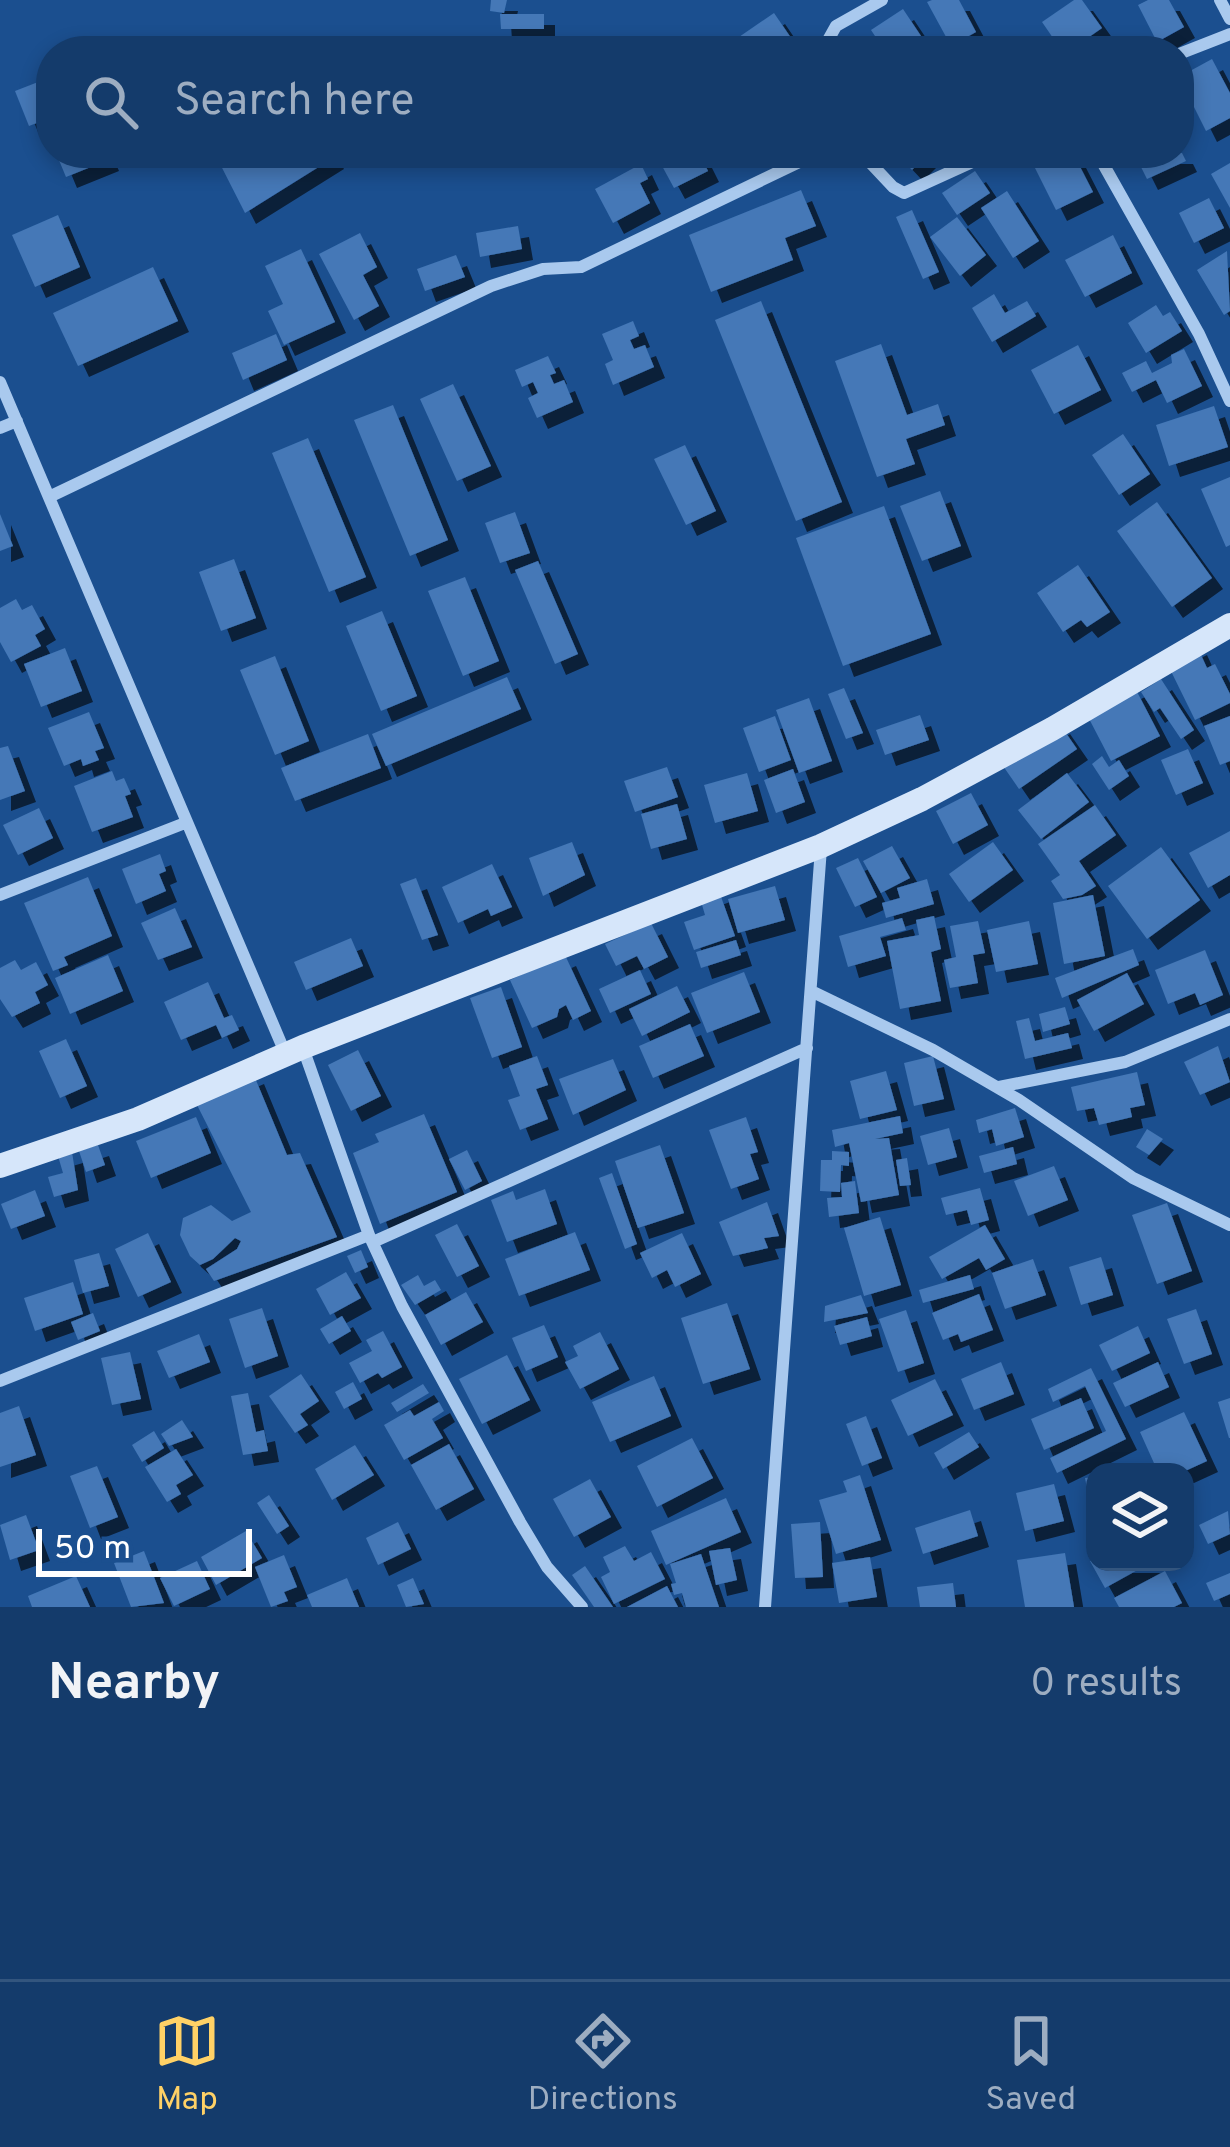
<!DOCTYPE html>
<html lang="en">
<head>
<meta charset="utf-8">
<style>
	body { margin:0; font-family:Overpass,sans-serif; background:#214673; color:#f1f3f6 }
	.controls { position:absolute; right:36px; bottom:36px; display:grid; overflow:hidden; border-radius:24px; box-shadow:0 6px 18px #0003 }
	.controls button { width:108px; height:108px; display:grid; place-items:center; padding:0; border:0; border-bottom:3px solid #33557e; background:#143b6b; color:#f1f3f6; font:60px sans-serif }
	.scale { position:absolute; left:36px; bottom:30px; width:216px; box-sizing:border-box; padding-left:12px; border:6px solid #fff; border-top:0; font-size:33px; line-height:42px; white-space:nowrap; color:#fff; -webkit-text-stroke:9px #1b4f8f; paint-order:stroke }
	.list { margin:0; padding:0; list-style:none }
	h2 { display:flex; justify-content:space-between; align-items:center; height:156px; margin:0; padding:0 48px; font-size:51px }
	h2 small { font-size:39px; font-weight:400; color:#9dadc1 }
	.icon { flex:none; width:66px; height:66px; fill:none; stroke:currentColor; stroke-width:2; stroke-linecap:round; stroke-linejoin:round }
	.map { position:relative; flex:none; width:1230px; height:1607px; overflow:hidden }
	.search { position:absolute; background:#143b6b; box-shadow:0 6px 18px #0003; left:36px; right:36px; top:36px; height:132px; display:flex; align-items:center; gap:30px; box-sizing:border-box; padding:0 42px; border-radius:48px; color:#9dadc1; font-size:45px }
	.sheet { height:372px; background:#143b6b }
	nav { display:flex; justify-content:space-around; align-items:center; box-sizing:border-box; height:168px; border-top:3px solid #33557e; background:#143b6b; font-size:33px; color:#9dadc1 }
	nav a { display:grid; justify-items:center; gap:6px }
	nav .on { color:#ffd166 }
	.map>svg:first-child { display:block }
	.building { fill:#4478b7; filter:url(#shadow) }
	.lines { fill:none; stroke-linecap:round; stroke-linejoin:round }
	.street { stroke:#a9c9ee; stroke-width:12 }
	.secondary { stroke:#d6e6fa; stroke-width:24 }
</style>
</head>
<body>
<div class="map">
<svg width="1230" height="1607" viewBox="0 0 1230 1607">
	<defs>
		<filter id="shadow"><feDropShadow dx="11" dy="11" stdDeviation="0" flood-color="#0009"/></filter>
	</defs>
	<rect width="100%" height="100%" fill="#1b4f8f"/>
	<path class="building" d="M491 0H507L504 13 490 11Z
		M932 0H959L976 32 951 46 927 2Z
		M1074 0H1082L1102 28 1069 51H1062L1042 22Z
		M1148 0H1169L1184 27 1157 42 1138 5Z
		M903 9 931 51H885L871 30Z
		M774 13 800 51H749L739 37Z
		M500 14H544V29H501Z
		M1212 59 1230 93V118L1206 131 1179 77Z
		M51 77V142L42 121 29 126 15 91Z
		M56 153H105L108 160 66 177Z
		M224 153H330L333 158 245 213 216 156Z
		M655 153H699L708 171 674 188Z
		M896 153H929L912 170Z
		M1065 153H1073L1093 192 1056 210 1035 168Z
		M1134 153H1182L1186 161 1147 179Z
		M1230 163V208L1211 174Z
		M641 164 648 179 640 183 650 203 613 223 595 189Z
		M975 171 990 193 957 215 942 193Z
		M801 190 816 226 785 238 793 260 711 292 689 235Z
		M1007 191 1039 241 1013 258 981 208Z
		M1209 198 1224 228 1194 243 1179 213Z
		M912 210 939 272 923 279 896 217Z
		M58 215 80 267 35 287 12 235Z
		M957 217 986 255 960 276 930 237Z
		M518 226 522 249 480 257 476 233Z
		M360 233 377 267 363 275 379 306 354 320 319 254Z
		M1113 235 1132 273 1085 297 1065 260Z
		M301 249 335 322 284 345 268 311 283 304 265 266Z
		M1227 251 1230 311 1224 315 1197 270Z
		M456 255 465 277 425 291 417 269Z
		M153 267 178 321 78 366 53 313Z
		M994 294 1005 313 1027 301 1036 316 992 342 972 308Z
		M761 301 842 502 796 521 715 320Z
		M1156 305 1163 316 1170 312 1182 331 1146 353 1128 323Z
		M633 321 639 336 630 340 634 349 645 345 654 367 613 385 605 364 613 360 602 334Z
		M276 334 287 360 243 380 232 353Z
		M881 344 907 415 938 404 945 425 906 439 915 464 877 477 835 361Z
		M1078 345 1101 390 1054 414 1031 370Z
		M1184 349 1202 386 1167 403 1156 380 1132 392 1122 373 1146 361 1152 373 1172 363 1171 355Z
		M548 356 556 373 550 375 554 384 564 380 573 402 537 418 528 398 538 393 533 382 522 387 515 370Z
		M453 384 491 466 457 481 420 399Z
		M393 405 448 540 410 556 354 420Z
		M1214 406 1228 447 1169 466 1156 425Z
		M1123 434 1150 474 1119 495 1092 455Z
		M308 438 366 577 329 592 272 453Z
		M685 445 716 511 686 525 654 459Z
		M1230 477V545L1226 547 1201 489Z
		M940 491 961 546 922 561 900 506Z
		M1157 502 1212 578 1172 607 1117 531Z
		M884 506 931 634 843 666 796 538Z
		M515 512 530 553 500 563 485 523Z
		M0 514 13 546 0 551Z
		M234 559 256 618 221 631 199 572Z
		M538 561 578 654 555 664 515 570Z
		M1078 565 1110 612 1087 627 1081 620 1063 632 1037 593Z
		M465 577 499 661 463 676 428 591Z
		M16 599 22 610 32 605 45 629 35 635 41 646 11 662 0 642V608Z
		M382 611 417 696 381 711 346 626Z
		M1196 644 1207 668 1215 664 1230 694V703L1195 720 1165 659Z
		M65 648 82 691 41 707 24 664Z
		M275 656 309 741 275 755 240 670Z
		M507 677 521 709 386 766 372 734Z
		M1161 679 1194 730 1181 739 1160 708 1154 712 1141 692Z
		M1134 686 1160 736 1111 761 1085 711Z
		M844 688 863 733 846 739 828 694Z
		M809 698 832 761 799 773 776 710Z
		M89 712 104 748 95 751 99 760 83 766 81 759 64 766 48 728Z
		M920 715 929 740 885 755 876 730Z
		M775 716 791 760 759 772 743 728Z
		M1230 716V761L1220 765 1204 726Z
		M1059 723 1077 749 1019 789 1001 763Z
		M368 734 381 768 295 801 281 768Z
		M8 746 25 791 0 800V748Z
		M1188 749 1203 783 1176 795 1161 760Z
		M1102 756 1109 767 1119 760 1129 776 1109 790 1092 764Z
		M667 767 678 797 635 812 624 781Z
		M793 769 805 802 776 813 764 780Z
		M112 771 116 781 124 778 131 794 125 796 133 817 92 832 74 786Z
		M747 773 758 811 715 823 704 785Z
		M1067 773 1089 802 1041 839 1018 810Z
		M971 793 988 825 953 844 936 811Z
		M677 804 687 839 651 849 641 814Z
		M1095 805 1116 835 1079 861 1096 886 1082 895 1063 899 1051 881 1060 875 1038 844Z
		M39 808 53 838 18 855 3 825Z
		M1230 831V875L1208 888 1189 853Z
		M572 842 585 875 543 896 529 858Z
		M993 842 1013 870 969 902 949 874Z
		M892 846 910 878 881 893 863 861Z
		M1161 847 1200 900 1147 939 1108 886Z
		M160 854 166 871 159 874 166 891 136 904 122 869Z
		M858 858 877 897 855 907 836 868Z
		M492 864 512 907 491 916 488 909 458 923 442 887Z
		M88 877 112 936 64 957 68 965 53 971 24 903Z
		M416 878 438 935 422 940 400 884Z
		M927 879 934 904 886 918 882 903 900 898 897 888Z
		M775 886 785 920 738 933 728 899Z
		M719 891 735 936 694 950 684 922 705 915 700 898Z
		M1093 895 1105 956 1064 964 1053 903Z
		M175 908 192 947 158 960 141 923Z
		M934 916 941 949 931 952 941 1001 900 1009 887 941 919 935 916 920Z
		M902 918 906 930 880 937 886 956 848 967 839 936Z
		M978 921 985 953 973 955 978 983 950 988 944 960 956 957 950 926Z
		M1029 921 1038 964 996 972 987 930Z
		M651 923 668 957 644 969 637 956 616 966 605 944Z
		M351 938 363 966 306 990 294 962Z
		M736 940 741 955 701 968 696 952Z
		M1133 949 1139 965 1062 998 1055 978Z
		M1205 950 1223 995 1200 1005 1195 993 1168 1004 1155 970Z
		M108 955 123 991 70 1014 55 978Z
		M565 955 591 1011 573 1020 566 1005 559 1009 557 1017 532 1028 510 980Z
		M15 960 21 970 36 962 48 985 35 992 40 1003 12 1017 0 999V968Z
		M640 970 651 994 610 1013 599 989Z
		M744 972 760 1012 707 1033 691 993Z
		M1127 973 1144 1004 1094 1031 1077 1000Z
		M208 982 224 1018 232 1015 239 1030 222 1038 216 1025 181 1040 164 1002Z
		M677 986 690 1012 642 1036 629 1009Z
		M501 987 522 1047 492 1058 470 998Z
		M1065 1007 1070 1024 1043 1032 1039 1014Z
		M1029 1018 1035 1041 1068 1033 1072 1048 1025 1059 1016 1021Z
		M690 1024 704 1056 653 1078 639 1046Z
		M66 1039 87 1086 60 1098 39 1051Z
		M1218 1046 1230 1082 1200 1095 1184 1062Z
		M358 1050 381 1096 351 1111 328 1065Z
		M537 1056 548 1085 536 1089 548 1119 520 1130 508 1100 520 1096 509 1066Z
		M933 1056 944 1099 914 1106 904 1063Z
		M613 1059 626 1090 573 1115 559 1079Z
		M886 1071 897 1110 860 1119 850 1081Z
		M1137 1072 1145 1105 1130 1108 1132 1117 1099 1125 1094 1108 1077 1111 1071 1087Z
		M253 1073 287 1155 300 1153 337 1237 214 1281 206 1269 237 1249 241 1241 235 1238 213 1259 200 1265 190 1256 180 1235 183 1218 211 1205 232 1221 251 1212 194 1099Z
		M1015 1108 1024 1137 996 1146 992 1129 979 1133 976 1120Z
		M424 1114 457 1192 380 1224 353 1153 379 1142 375 1134Z
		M900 1116 903 1133 875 1139 889 1138 899 1195 861 1202 849 1143 835 1147 832 1130Z
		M196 1117 211 1153 151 1178 136 1141Z
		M746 1117 758 1152 750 1154 759 1179 731 1189 709 1130Z
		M949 1128 957 1157 928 1165 920 1136Z
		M1147 1129 1163 1139 1149 1155 1136 1147Z
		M98 1145 105 1165 86 1172 79 1151Z
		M660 1145 684 1213 638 1228 615 1161Z
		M1013 1147 1017 1164 984 1173 979 1156Z
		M467 1150 482 1181 465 1190 449 1159Z
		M832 1151 849 1152V1166L841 1165 840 1192 820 1191 821 1160H832Z
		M72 1152 78 1190 54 1197 48 1177 63 1173 58 1156Z
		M907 1158 911 1185 900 1186 896 1160Z
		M1054 1166 1068 1200 1028 1216 1014 1181Z
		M612 1173 637 1244 625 1249 599 1178Z
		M855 1181 859 1213 829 1217 827 1198 842 1197 841 1183Z
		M980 1188 989 1220 971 1225 967 1210 946 1215 941 1198Z
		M545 1189 557 1224 507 1242 491 1200 513 1191 516 1200Z
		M35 1190 45 1216 11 1229 1 1204Z
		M767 1202 779 1236 764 1238 768 1248 733 1256 719 1222Z
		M1167 1203 1192 1271 1157 1284 1132 1215Z
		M880 1217 901 1285 864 1296 844 1228Z
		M457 1224 479 1266 457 1277 435 1235Z
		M985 1225 1005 1259 986 1270 979 1258 942 1279 929 1257Z
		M575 1232 590 1270 519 1296 505 1259Z
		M148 1233 171 1282 138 1297 115 1249Z
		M682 1233 701 1274 675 1287 667 1270 652 1278 640 1253Z
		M361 1250 368 1267 355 1273 347 1256Z
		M99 1253 109 1286 83 1293 74 1260Z
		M1101 1257 1113 1295 1081 1305 1069 1267Z
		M1033 1259 1046 1295 1005 1309 992 1273Z
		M346 1272 361 1298 330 1315 316 1289Z
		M418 1275 424 1286 435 1280 441 1290 415 1305 401 1285Z
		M970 1275 974 1289 923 1303 919 1290Z
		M73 1282 83 1314 35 1331 24 1298Z
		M466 1292 483 1322 441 1345 425 1315Z
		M979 1294 993 1330 961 1342 958 1334 943 1340 932 1313Z
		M861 1295 868 1313 824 1322 825 1306Z
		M727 1303 750 1369 703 1384 681 1318Z
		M262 1308 278 1356 245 1368 229 1319Z
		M1196 1309 1212 1354 1184 1364 1167 1319Z
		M906 1310 924 1363 898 1372 879 1319Z
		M93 1313 100 1331 78 1340 71 1322Z
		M342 1316 351 1331 329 1344 320 1329Z
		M867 1317 872 1336 840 1345 834 1326Z
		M544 1325 558 1357 526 1371 512 1338Z
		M1138 1326 1150 1353 1112 1371 1099 1345Z
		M383 1331 402 1367 382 1378 378 1373 360 1383 349 1363 372 1351 366 1340Z
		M600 1332 619 1369 580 1389 565 1362 578 1356 573 1346Z
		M199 1334 210 1362 169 1378 157 1351Z
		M130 1352 141 1399 112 1405 101 1358Z
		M507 1355 530 1400 482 1424 459 1379Z
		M1001 1362 1014 1394 974 1410 961 1379Z
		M1158 1362 1169 1387 1125 1407 1113 1383Z
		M1091 1368 1126 1439 1057 1473 1050 1458 1106 1431 1085 1386 1053 1402 1048 1389Z
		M301 1374 319 1401 300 1414 308 1425 295 1433 269 1396Z
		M654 1376 671 1416 610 1442 592 1402Z
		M935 1379 953 1415 908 1436 891 1400Z
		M353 1382 362 1399 344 1409 335 1392Z
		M423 1384 429 1393 397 1412 391 1403Z
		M248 1393 256 1432 264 1430 268 1451 243 1455 231 1396Z
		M1081 1398 1094 1428 1044 1450 1031 1419Z
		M1230 1398V1438H1229L1218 1402Z
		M439 1402 444 1411 432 1419 443 1438 404 1460 384 1425 410 1410 414 1416Z
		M19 1406 36 1455 0 1467V1413Z
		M1184 1412 1207 1461 1183 1472H1158L1140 1432Z
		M866 1416 882 1458 862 1466 846 1424Z
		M182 1420 193 1437 169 1446 161 1434Z
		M154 1431 164 1448 142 1462 132 1445Z
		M969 1432 979 1447 943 1469 934 1453Z
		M692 1438 713 1478 657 1507 637 1466Z
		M449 1444 474 1489 436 1510 411 1465Z
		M355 1445 374 1475 332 1500 315 1469Z
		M176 1449 193 1475 176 1485 181 1494 167 1502 145 1467Z
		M97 1466 118 1517 90 1528 70 1476Z
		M860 1475 881 1540 836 1554 819 1500 847 1492 843 1481Z
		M1095 1477V1519H1093L1085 1478Z
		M590 1479 611 1517 574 1537 553 1499Z
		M1054 1484 1064 1521 1025 1531 1016 1493Z
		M269 1495 289 1526 277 1534 257 1503Z
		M726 1498 741 1532 666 1565 651 1531Z
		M970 1510 978 1536 923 1554 915 1528Z
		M1228 1511 1230 1534 1208 1544 1199 1525Z
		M26 1515 39 1550 10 1560 0 1525Z
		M398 1522 411 1549 378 1565 366 1538Z
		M820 1522 823 1577 795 1578 791 1524Z
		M246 1531 262 1558 216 1585 201 1557Z
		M625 1546 634 1561 651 1552 665 1579 614 1604 601 1577 610 1572 603 1557Z
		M730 1548 737 1580 716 1585 709 1551Z
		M144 1551 164 1603 131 1607 114 1563Z
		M1065 1553 1074 1607H1025L1017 1560Z
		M701 1554 719 1607H686L682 1593 674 1595 671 1584 676 1583 670 1564Z
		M284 1555 297 1587 284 1592 288 1601 271 1607 255 1567Z
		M870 1557 877 1597 839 1603 832 1563Z
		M1095 1558V1562H1152L1105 1588 1090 1561Z
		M197 1561 210 1589 174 1606 160 1578Z
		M585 1566 613 1607H594L572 1575Z
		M1165 1571 1182 1603 1174 1607H1119L1114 1598Z
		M1230 1573V1594L1214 1601 1206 1583Z
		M76 1576 90 1607H32L28 1596Z
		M347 1578 359 1607H312L307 1595Z
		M413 1578 424 1604 406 1607 397 1585Z
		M953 1583 956 1607H920L917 1587Z
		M667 1586 678 1607H627Z"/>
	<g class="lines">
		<path class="street" d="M1220 0 1230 19
			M822 51 836 26 882 0
			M1179 54 1230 34
			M861 153 893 187 904 193 992 153
			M1097 153 1199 334 1230 401
			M0 382 286 1055
			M0 428 17 421
			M49 497 491 286 543 269 581 267 818 153
			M0 895 185 823
			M811 991 933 1050 1019 1100 1133 1178 1230 1225
			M303 1048 369 1235 402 1306 520 1522 547 1567 582 1607
			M999 1087 1125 1062 1230 1019
			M373 1242 807 1048
			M0 1381 369 1235
			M765 1607 821 848"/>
		<path class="secondary" d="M0 1166 138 1119 303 1047 821 846 922 799 1052 729 1230 625"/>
	</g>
</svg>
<div class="controls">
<button><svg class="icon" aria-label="layers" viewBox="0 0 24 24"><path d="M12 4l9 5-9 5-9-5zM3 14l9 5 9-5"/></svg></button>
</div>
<div class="scale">50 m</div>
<div class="search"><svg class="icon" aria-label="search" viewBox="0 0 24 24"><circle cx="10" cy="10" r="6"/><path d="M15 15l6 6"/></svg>Search here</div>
</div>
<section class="sheet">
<h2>Nearby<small>0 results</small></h2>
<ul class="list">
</ul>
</section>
<nav>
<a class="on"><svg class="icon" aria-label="map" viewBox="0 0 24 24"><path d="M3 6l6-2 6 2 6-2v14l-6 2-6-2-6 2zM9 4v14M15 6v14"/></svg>Map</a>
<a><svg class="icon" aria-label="directions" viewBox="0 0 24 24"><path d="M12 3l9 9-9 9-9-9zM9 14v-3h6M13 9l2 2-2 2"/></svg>Directions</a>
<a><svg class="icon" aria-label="saved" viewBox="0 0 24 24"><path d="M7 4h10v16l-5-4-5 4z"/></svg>Saved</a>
</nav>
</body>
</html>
